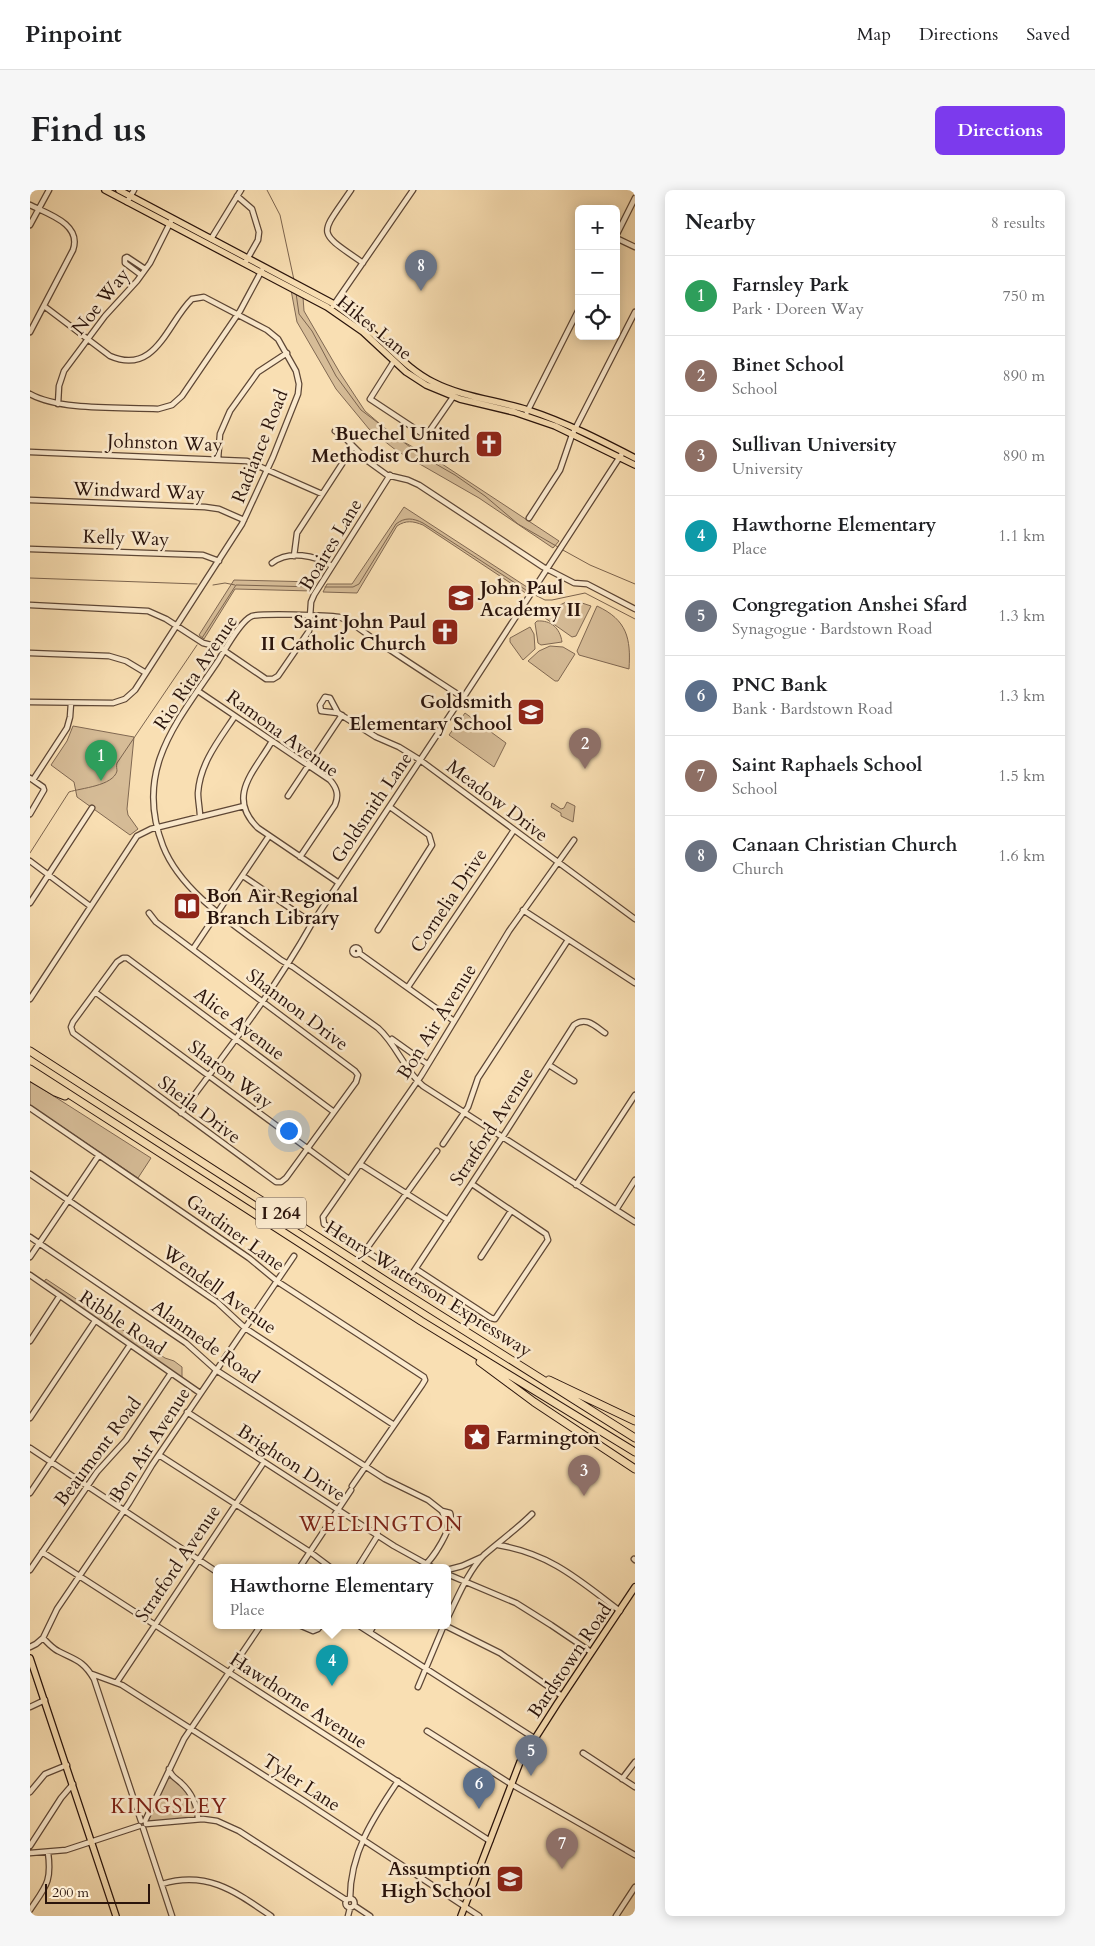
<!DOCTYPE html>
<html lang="en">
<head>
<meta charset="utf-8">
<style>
	body { margin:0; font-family:Cardo,serif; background:#f6f6f6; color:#202124 }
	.controls { position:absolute; right:15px; top:15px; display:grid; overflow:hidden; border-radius:8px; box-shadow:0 2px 12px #0003 }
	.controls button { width:45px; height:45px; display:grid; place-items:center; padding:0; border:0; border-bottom:1px solid #e0e0e0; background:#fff; color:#202124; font:25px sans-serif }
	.scale { position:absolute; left:15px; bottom:12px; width:105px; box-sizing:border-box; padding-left:5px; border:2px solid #2a140c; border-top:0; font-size:14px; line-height:18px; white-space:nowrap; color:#2a140c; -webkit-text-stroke:4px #fbeace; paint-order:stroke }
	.you { position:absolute; left:258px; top:940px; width:18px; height:18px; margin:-12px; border:4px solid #fff; border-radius:50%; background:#1a73e8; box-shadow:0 0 0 8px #1a73e833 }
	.badge { display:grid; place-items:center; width:32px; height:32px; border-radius:50%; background:#7c3aed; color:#fff; font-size:16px; font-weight:700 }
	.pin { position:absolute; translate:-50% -41px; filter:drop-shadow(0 1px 2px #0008) }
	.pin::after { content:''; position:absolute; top:26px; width:18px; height:15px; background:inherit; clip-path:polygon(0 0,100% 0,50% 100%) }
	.popup { position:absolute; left:183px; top:1374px; width:238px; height:65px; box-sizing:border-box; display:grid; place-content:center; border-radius:8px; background:#fff; filter:drop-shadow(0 1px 4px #0005); font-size:16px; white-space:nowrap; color:#757577 }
	.popup b { font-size:19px; color:#202124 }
	.popup::after { content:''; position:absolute; left:50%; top:100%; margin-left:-10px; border:10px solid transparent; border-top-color:#fff }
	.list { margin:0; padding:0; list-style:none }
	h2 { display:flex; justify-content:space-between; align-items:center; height:65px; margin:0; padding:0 20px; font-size:21px }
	h2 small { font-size:16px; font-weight:400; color:#757577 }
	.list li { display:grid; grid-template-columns:32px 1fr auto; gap:15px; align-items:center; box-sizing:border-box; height:80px; padding:0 20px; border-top:1px solid #e0e0e0 }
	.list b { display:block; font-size:19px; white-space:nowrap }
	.list p { margin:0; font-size:16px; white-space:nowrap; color:#757577 }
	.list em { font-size:16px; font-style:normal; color:#757577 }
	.icon { flex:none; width:28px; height:28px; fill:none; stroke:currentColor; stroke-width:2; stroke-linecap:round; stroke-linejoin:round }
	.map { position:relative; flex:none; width:605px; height:1726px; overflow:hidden; border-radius:8px }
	header { display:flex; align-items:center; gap:30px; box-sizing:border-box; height:70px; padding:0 25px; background:#fff; border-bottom:1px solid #e0e0e0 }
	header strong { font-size:24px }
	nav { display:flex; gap:28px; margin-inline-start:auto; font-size:18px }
	.intro { display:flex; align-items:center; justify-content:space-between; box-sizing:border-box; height:120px; padding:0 30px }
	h1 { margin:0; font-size:35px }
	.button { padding:12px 22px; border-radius:8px; background:#7c3aed; color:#fff; font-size:18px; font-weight:700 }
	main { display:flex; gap:30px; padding:0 30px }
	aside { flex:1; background:#fff; border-radius:8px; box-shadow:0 2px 12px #0003 }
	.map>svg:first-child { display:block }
	.green { fill:#d6bc97; stroke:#806852 }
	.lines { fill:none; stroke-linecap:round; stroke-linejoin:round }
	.stream { stroke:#7c644e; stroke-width:1 }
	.minor-casing { stroke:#5e4736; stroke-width:7 }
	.major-casing { stroke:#2a140c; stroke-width:8 }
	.highway-casing { stroke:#2a140c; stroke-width:9 }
	.minor { stroke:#fbeace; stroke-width:4.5 }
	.major { stroke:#f9dfb3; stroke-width:5.5 }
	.highway { stroke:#f9dfb3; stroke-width:7 }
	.labels { text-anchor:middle; stroke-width:5; stroke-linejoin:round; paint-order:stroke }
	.shield { fill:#fbeace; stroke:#695446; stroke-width:1 }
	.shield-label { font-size:18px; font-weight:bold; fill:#2a140c }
	.street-label { font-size:19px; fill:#2a140c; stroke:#fbeace }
	.poi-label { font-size:19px; font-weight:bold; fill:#2a140c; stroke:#fbeace; text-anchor:end }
	.quarter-label { font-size:21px; letter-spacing:1px; fill:#7a1f14; stroke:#fbeace }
</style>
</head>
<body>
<header>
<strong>Pinpoint</strong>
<nav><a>Map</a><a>Directions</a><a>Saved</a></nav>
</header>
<div class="intro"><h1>Find us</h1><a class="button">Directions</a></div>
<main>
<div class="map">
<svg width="605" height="1726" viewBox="0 0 605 1726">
	<rect width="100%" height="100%" fill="#f9dfb3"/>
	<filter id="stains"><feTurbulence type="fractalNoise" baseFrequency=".004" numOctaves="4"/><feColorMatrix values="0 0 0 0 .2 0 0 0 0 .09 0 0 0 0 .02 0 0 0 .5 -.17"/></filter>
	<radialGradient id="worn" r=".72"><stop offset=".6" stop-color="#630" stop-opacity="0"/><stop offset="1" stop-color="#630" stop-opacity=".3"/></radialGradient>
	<path class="green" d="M261 100 273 107 274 121 310 183 335 221 365 247 406 270 529 351 523 358 449 308 367 261 339 239 306 199 267 132Z
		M374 317 500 399 497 404 393 335C383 331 376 330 367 336L327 403 293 402 297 394H322Z
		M204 390 286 392 282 401 205 399 174 449 169 445Z
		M536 412H549L561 416 546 446 542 447 515 428 524 418Z
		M567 416C597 430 601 448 599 479L549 465 547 461Z
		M507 431C521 430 530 438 532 452L511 455 508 453 505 433Z
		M500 437 504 444 505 459 493 470 480 452V448Z
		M520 456 533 457 545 464 528 491H525L498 471 509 461Z
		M435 523 476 553 464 577 419 545Z
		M43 536 104 547 97 619 98 625 108 639 100 645 47 607 44 592 21 575 37 551Z
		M537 612 545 616 543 632 531 626V623L521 617 522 613 531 619 534 618Z
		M0 891 121 968 108 988 0 915Z
		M16 1089 135 1168 144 1171 152 1177V1188L13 1093Z
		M141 1588C156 1594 163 1611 166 1626L163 1628 119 1632 118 1629 137 1589Z"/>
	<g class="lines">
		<path class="stream" d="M237 0 250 25 264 90
			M266 103 269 124 282 141 306 186 331 220 392 266 425 285 455 306 488 334 528 357
			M531 359 560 375 605 394
			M0 388 167 394
			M183 395 195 393 205 395
			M295 397H323L329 394 366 334C375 327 383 328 393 333L499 402
			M505 405 515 410H522L555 403 605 429
			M172 448 206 395 286 397
			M0 663 39 602C51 598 83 596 87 581 87 579 86 576 87 573L167 455"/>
		<g class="minor-casing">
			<path id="minor" d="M321 0C289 47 286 40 333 73
				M207 6 222 19 229 42 228 50 215 73
				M97 12 104 0
				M0 15C18 24 52 34 43 60L0 142
				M0 35 19 0
				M586 46 605 8
				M586 48 605 57
				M181 49 211 0
				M111 85 95 73V68L97 67 115 79
				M303 116 383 0
				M364 171 340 209 396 246 423 207
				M0 204C30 221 92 217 128 219L142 215 152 206 210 121 232 80
				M28 214 29 196 34 181 75 126 107 91 120 73 141 31
				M497 222 549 119
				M305 241 312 245 339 272 357 285 378 290 389 295 513 377 544 393 557 394 605 419
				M0 262 217 271 292 304
				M188 269 190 244 200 221 228 182 257 163
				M0 310 175 317 189 319 214 330
				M499 328 530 280 542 245 605 122
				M0 359 173 365 189 371
				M264 366 267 343 323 257
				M242 373C259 360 285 365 302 376
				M0 415 118 421 136 429 173 453 189 457 236 489H243L248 486 279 441 281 412 284 405 360 285
				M0 463 79 466 96 471 116 483
				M168 501 300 590C307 598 309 605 305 615L270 667
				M432 507C403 488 373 469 344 449 333 442 321 431 309 427 298 425 231 423 222 426 210 431 195 460 188 471 148 531 103 579 133 656 152 705 211 739 251 770L263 777 348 838C367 855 374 880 393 896L605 1032
				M0 512 83 513 95 509 105 500 212 334 243 267 268 204 269 194 266 181 248 149 237 140 174 107 162 109C137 133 126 186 80 166L14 116
				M308 523 291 521 290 515 295 507 300 508 308 523 346 547 369 557 390 570 605 729
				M242 551C226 580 195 606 228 638L309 693
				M0 588 13 597 14 600 0 624
				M3 590 37 538 40 527 41 513
				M258 606 312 525
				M170 627C170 619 168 611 168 603 170 573 189 550 205 526
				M544 650 479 741 391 886 293 1027 294 1034 373 1085 378 1086 382 1084 477 940 544 835C556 826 565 836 575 843
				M0 671 60 716
				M213 686 282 733
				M0 713 62 618
				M493 720 605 793
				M119 723 126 732 325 881 328 885 326 892 256 988 251 992H246L43 843 41 837 43 832 87 772 93 768H97L304 922
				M348 740 402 655 399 645 360 617
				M322.5 761a3.5 3.5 0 1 1 7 0a3.5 3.5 0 1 1-7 0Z
				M163 759 239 646
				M329 763 424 831
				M378 797 484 640
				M65 802 319 989
				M0 809 107 646 121 639 214 616
				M362 849 397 874
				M519 875 544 891
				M0 918 219 1068 248 1092 394 1187 395 1190 392 1195 322 1296
				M151 923C196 862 244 801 281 735L430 510 435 505 593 262
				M413 954 438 917 448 888 538 750
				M330 974 418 1030
				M0 984 187 1112 215 1138 364 1235
				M546 995 605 905
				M586 1020 605 990
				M0 1047 156 1153 186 1180 355 1289 398 1310 412 1321 420 1323C425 1334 402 1372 392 1377
				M335 1061 407 961
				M0 1067 69 965
				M451 1067 481 1021
				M386 1079 461 1128 465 1129 518 1050 516 1044 442 994
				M0 1085 170 1203
				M0 1151 29 1107
				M157 1222 364 1356 402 1377
				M0 1228 65 1131
				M0 1258 187 1382
				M129 1265 280 1362 300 1377
				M0 1303 100 1155
				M412 1321 418 1336
				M468 1355C521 1364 549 1390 590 1421
				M12 1362 460 1651
				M604 1369 605 1370
				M270 1377 321 1300
				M328 1377 348 1345
				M0 1380 67 1282 96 1250 141 1183
				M417 1380 432 1376 452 1367
				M417 1384 486 1413 521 1435 561 1462
				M417 1429C427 1409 438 1381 454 1365 470 1351 487 1339 502 1324
				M269 1435 283 1441 288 1439 291 1435
				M328 1435 504 1548
				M414 1435 470 1463 532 1506
				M340 1442 344 1435
				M13 1448C17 1452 22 1458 28 1461 45 1470 53 1470 64 1489L111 1631
				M0 1457 6 1454 13 1448 27 1419 99 1313 122 1275 264 1066
				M62 1484 92 1495 274 1611 449 1726
				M87 1492 234 1272
				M388 1497 414 1435
				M0 1517 15 1510
				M397 1541 481 1594 605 1665
				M553 1563 605 1597
				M139 1579C141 1587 146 1588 151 1593 161 1602 168 1616 168 1629
				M592 1589 605 1572
				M0 1602 15 1584 37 1575
				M115 1631 154 1549 231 1435
				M116 1634 173 1629 187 1631 209 1641 316 1710
				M113 1638 142 1726
				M0 1656 31 1608 43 1594
				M0 1663 36 1660 109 1636
				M132 1694C177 1680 206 1702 241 1726
				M315.5 1713a4.5 4.5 0 1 1 9 0a4.5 4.5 0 1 1-9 0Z
				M320 1709C320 1663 343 1628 368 1591
				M325 1716 340 1726
				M0 1720C16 1696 22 1692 18 1662
				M318 1726 320 1718
				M586 1726 605 1697"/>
		</g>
		<g class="major-casing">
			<path id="major" d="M75 0 297 117 333 142 376 182 396 195 430 209 484 222 525 236 605 275
				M89 0 304 114C319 125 333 135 347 147 365 163 381 181 403 192 432 207 466 210 498 220 535 232 570 250 605 268
				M0 1468 86 1726
				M431 1726 490 1572 527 1514 605 1397"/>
		</g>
		<g class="highway-casing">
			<path id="highway" d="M0 861 359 1093 605 1248
				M0 879 391 1131 605 1262
				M0 887 25 902 35 906
				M450 1172 504 1212 605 1279
				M519 1190 605 1231"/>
		</g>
		<use href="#minor" class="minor"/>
		<use href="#major" class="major"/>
		<use href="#highway" class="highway"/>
	</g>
	<defs>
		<g id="church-square" transform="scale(1.4375)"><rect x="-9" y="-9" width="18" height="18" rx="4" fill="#8f2418" stroke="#fbeace"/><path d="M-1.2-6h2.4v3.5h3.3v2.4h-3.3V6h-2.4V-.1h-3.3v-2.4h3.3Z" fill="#fff"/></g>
		<g id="school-square" transform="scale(1.4375)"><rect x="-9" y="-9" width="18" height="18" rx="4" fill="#8f2418" stroke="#fbeace"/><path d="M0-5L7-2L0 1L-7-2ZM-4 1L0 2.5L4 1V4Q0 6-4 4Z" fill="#fff"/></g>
		<g id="library-square" transform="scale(1.4375)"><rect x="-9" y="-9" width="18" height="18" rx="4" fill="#8f2418" stroke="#fbeace"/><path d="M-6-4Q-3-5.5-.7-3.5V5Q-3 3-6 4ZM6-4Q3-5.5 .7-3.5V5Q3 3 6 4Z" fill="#fff"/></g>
		<g id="sight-square" transform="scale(1.4375)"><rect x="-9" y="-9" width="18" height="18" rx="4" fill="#8f2418" stroke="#fbeace"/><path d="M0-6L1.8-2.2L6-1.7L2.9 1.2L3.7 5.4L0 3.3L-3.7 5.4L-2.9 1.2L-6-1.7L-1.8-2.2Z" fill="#fff"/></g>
	</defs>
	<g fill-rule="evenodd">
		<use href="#church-square" x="459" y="254"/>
		<use href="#school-square" x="431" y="408"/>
		<use href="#church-square" x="415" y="442"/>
		<use href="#school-square" x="501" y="522"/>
		<use href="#library-square" x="157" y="716"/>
		<use href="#sight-square" x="447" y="1247"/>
		<use href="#school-square" x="480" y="1689"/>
	</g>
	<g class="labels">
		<rect class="shield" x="226" y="1007.5" width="50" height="31" rx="4"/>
		<g class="shield-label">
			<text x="251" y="1029">I 264</text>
		</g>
		<g class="street-label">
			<text transform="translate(70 111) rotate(-51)" y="7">Noe Way</text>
			<text transform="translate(345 137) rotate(39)" y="7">Hikes Lane</text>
			<text transform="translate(135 252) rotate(2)" y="7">Johnston Way</text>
			<text transform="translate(229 256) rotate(-68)" y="7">Radiance Road</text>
			<text transform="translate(109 300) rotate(2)" y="7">Windward Way</text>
			<text transform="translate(96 347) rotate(2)" y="7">Kelly Way</text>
			<text transform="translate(300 354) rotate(-59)" y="7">Boaires Lane</text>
			<text transform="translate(165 482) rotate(-56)" y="7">Rio Rita Avenue</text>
			<text transform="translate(253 543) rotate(36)" y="7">Ramona Avenue</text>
			<text transform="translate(468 610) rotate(37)" y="7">Meadow Drive</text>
			<text transform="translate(341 617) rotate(-56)" y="7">Goldsmith Lane</text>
			<text transform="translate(418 710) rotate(-56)" y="7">Cornelia Drive</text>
			<text transform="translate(268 819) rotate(37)" y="7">Shannon Drive</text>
			<text transform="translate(406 831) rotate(-58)" y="7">Bon Air Avenue</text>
			<text transform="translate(210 833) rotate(37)" y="7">Alice Avenue</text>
			<text transform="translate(201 884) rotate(37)" y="7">Sharon Way</text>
			<text transform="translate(170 919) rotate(37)" y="7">Sheila Drive</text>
			<text transform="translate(461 936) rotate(-57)" y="7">Stratford Avenue</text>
			<text transform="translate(206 1042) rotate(36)" y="7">Gardiner Lane</text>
			<text transform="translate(399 1098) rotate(32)" y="7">Henry Watterson Expressway</text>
			<text transform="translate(190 1099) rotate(36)" y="7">Wendell Avenue</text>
			<text transform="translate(93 1132) rotate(34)" y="7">Ribble Road</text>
			<text transform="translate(176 1151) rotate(36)" y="7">Alanmede Road</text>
			<text transform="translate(119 1254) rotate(-57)" y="7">Bon Air Avenue</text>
			<text transform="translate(67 1261) rotate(-53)" y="7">Beaumont Road</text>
			<text transform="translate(262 1272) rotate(33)" y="7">Brighton Drive</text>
			<text transform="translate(147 1373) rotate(-56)" y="7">Stratford Avenue</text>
			<text transform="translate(539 1470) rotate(-56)" y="7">Bardstown Road</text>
			<text transform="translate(269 1510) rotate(33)" y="7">Hawthorne Avenue</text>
			<text transform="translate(272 1592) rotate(33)" y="7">Tyler Lane</text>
		</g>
		<g class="poi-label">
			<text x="440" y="250">Buechel United<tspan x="440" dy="22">Methodist Church</tspan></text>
			<text x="450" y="404" text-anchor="start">John Paul<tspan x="450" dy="22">Academy II</tspan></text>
			<text x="396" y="438">Saint John Paul<tspan x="396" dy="22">II Catholic Church</tspan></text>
			<text x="482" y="518">Goldsmith<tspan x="482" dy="22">Elementary School</tspan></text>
			<text x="176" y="712" text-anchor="start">Bon Air Regional<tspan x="176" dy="22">Branch Library</tspan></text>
			<text x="466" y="1254" text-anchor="start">Farmington</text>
			<text x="461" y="1685">Assumption<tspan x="461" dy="22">High School</tspan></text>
		</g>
		<g class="quarter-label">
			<text x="351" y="1341">WELLINGTON</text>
			<text x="139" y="1623">KINGSLEY</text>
		</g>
	</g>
	<rect width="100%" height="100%" filter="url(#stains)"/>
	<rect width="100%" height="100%" fill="url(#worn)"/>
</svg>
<div class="controls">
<button>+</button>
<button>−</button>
<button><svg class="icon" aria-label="locate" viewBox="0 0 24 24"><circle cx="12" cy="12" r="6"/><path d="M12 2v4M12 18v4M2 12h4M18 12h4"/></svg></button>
</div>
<div class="scale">200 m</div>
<div class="you"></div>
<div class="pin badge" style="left:71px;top:591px;background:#2e9e5b">1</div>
<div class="pin badge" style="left:555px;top:579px;background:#8d6e63">2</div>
<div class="pin badge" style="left:554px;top:1306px;background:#8d6e63">3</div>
<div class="pin badge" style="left:302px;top:1496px;background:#0f9aa8">4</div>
<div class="popup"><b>Hawthorne Elementary</b>Place</div>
<div class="pin badge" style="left:501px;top:1586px;background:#6b7280">5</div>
<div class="pin badge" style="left:449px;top:1619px;background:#5c6f8a">6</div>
<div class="pin badge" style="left:532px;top:1679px;background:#8d6e63">7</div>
<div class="pin badge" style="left:391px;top:101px;background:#6b7280">8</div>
</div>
<aside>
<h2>Nearby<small>8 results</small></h2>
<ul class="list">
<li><span class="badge" style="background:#2e9e5b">1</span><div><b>Farnsley Park</b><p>Park · Doreen Way</p></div><em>750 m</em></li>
<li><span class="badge" style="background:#8d6e63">2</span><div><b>Binet School</b><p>School</p></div><em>890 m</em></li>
<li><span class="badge" style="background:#8d6e63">3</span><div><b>Sullivan University</b><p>University</p></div><em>890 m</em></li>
<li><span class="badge" style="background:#0f9aa8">4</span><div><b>Hawthorne Elementary</b><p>Place</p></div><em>1.1 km</em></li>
<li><span class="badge" style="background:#6b7280">5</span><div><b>Congregation Anshei Sfard</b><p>Synagogue · Bardstown Road</p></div><em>1.3 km</em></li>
<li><span class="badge" style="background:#5c6f8a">6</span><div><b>PNC Bank</b><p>Bank · Bardstown Road</p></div><em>1.3 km</em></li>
<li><span class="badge" style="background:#8d6e63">7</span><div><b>Saint Raphaels School</b><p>School</p></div><em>1.5 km</em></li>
<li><span class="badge" style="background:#6b7280">8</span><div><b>Canaan Christian Church</b><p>Church</p></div><em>1.6 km</em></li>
</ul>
</aside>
</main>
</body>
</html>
